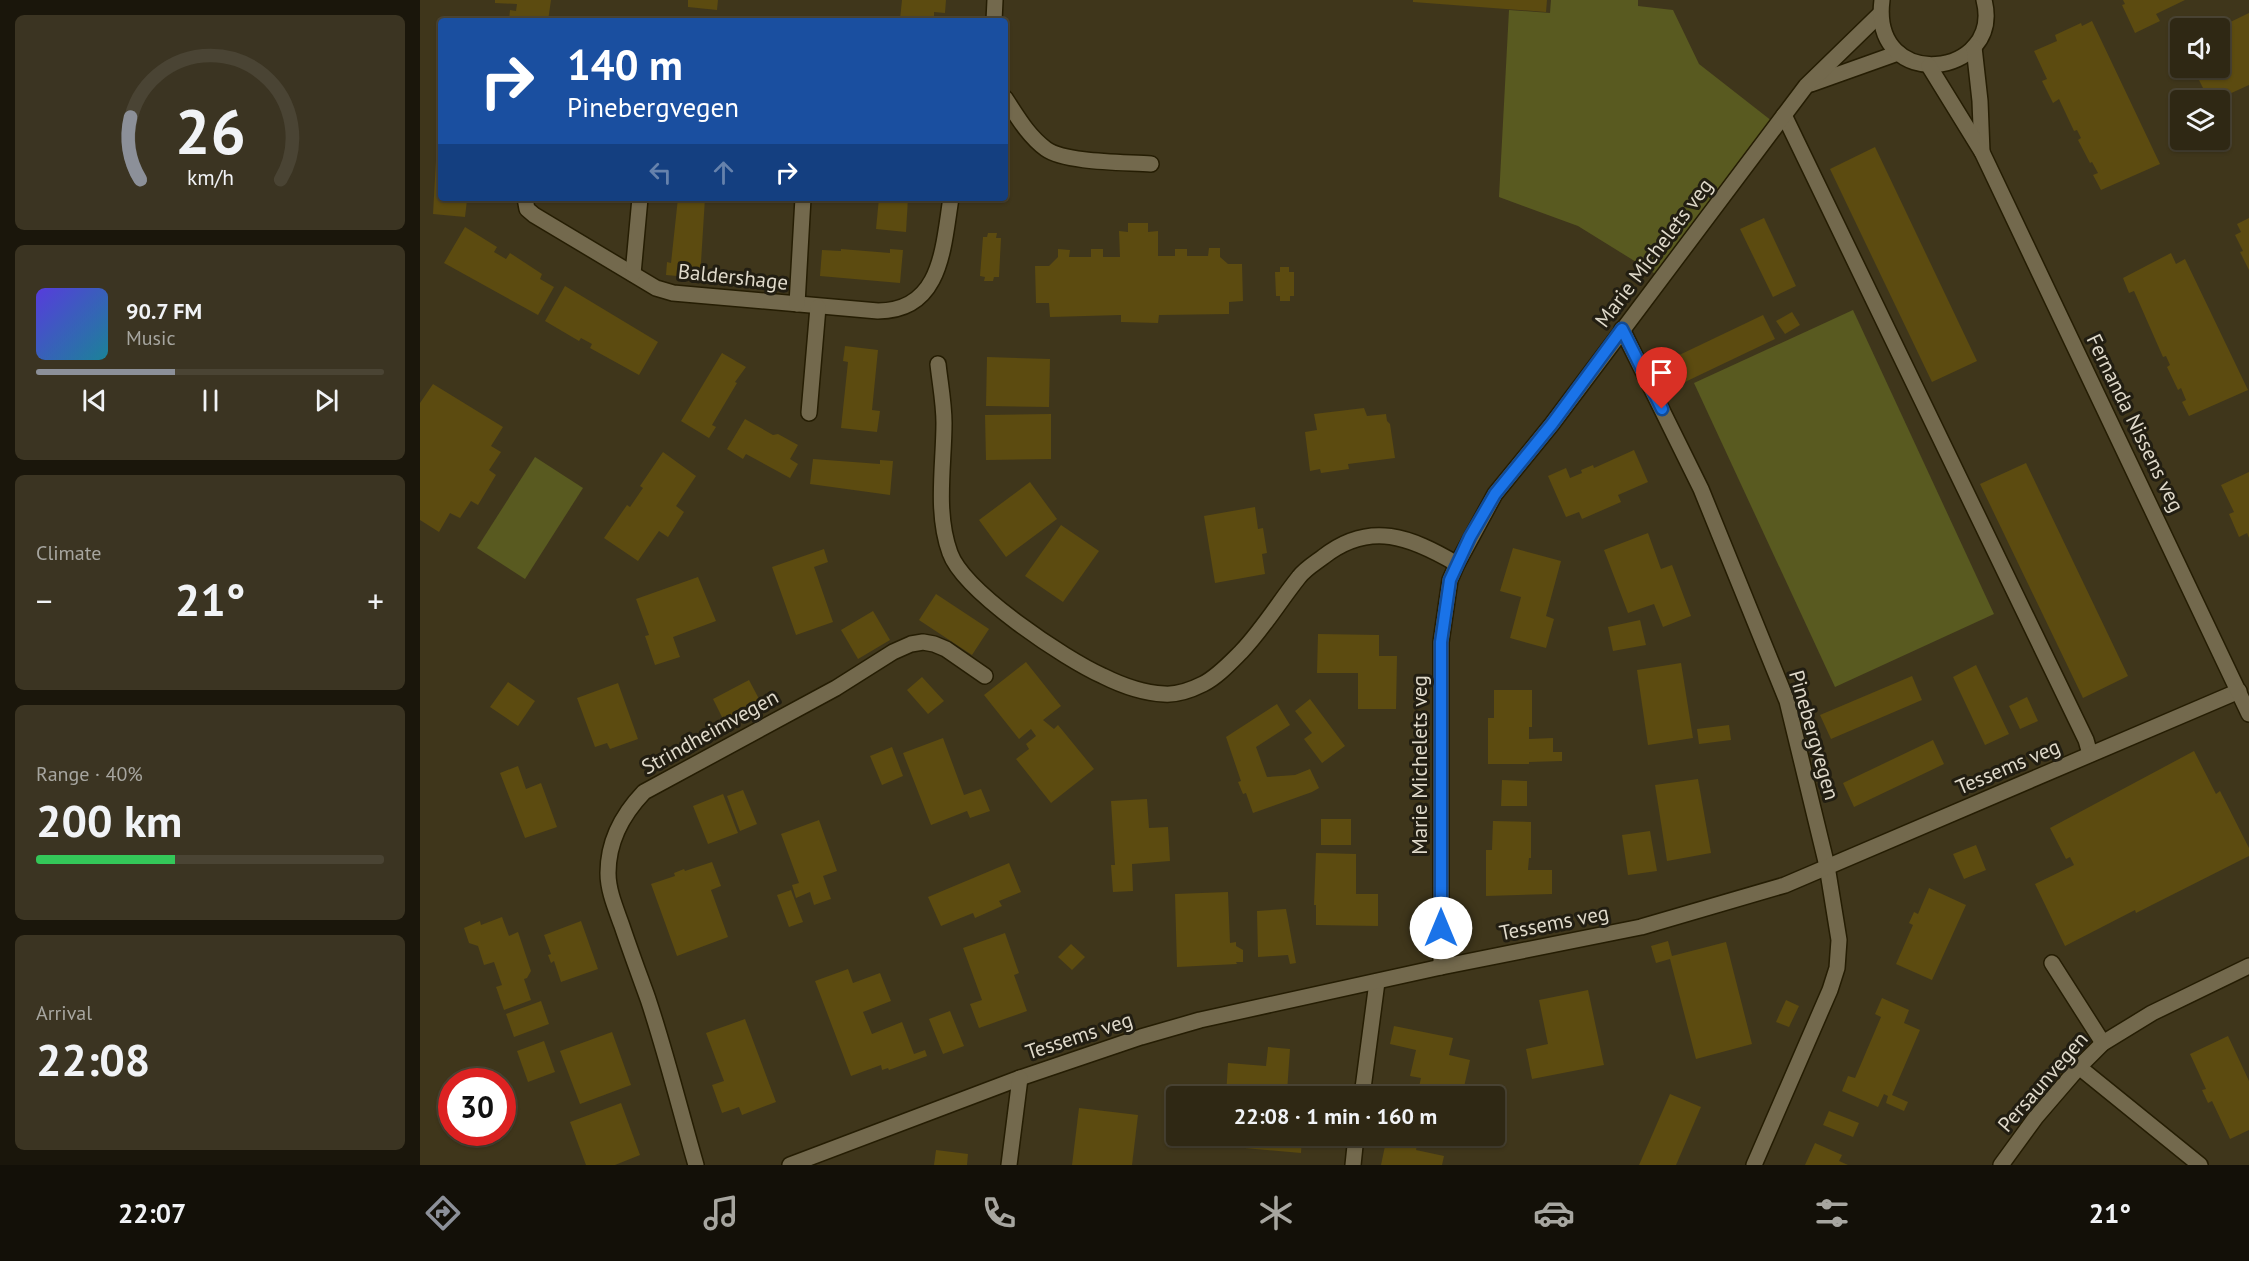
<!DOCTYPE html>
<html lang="en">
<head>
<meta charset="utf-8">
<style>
	:root { --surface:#2f2814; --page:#3b3422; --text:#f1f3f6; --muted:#a7a6a0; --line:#4a4434; --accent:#8c9099 }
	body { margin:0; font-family:"PT Sans",sans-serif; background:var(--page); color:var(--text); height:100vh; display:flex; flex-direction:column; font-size:22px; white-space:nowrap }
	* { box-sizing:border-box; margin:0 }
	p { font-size:20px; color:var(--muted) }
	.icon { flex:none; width:33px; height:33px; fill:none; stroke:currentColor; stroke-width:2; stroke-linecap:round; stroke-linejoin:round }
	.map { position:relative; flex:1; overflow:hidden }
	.sheet { display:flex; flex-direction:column; gap:15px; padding:15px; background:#1a160b; width:420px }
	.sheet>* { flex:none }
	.top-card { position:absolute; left:18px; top:18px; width:570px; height:183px; border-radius:6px; box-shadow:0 2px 4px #0004,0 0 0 2px var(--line); background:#1a4fa0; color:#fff; overflow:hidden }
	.buttons { position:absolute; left:1750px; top:18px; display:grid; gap:12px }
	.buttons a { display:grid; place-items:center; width:60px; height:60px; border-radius:6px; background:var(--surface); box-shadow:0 2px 4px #0004,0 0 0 2px var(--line); font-size:30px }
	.speed { position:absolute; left:18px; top:1068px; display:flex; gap:12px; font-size:30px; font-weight:700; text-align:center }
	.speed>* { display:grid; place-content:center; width:78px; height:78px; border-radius:50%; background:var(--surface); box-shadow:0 2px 4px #0004,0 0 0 2px var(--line); line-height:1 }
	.speed .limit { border:9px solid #d22; background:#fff; color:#111 }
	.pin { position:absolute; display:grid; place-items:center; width:51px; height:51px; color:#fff; margin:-62px -26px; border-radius:50% 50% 50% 0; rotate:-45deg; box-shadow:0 0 6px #0007 }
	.pin .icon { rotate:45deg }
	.me { position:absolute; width:66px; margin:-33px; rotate:0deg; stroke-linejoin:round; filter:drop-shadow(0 0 4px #0008) }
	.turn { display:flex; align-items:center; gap:21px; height:126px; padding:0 30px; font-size:27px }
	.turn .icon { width:78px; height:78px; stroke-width:2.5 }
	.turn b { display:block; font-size:42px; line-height:51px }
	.lanes { display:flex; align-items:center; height:57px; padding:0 30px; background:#0003; justify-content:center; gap:30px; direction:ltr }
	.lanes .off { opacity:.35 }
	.big { font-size:45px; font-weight:700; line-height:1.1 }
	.sheet .card { flex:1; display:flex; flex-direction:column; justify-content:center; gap:9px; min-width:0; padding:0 21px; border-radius:9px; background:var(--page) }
	.sheet .dial { align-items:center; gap:0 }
	.dial svg { height:156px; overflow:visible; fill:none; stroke:var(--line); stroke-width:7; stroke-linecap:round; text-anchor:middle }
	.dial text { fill:var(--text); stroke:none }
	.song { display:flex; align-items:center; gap:18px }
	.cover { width:72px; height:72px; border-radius:9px; background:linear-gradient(135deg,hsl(250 70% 55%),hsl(190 70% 35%)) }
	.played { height:6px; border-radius:3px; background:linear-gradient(90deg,var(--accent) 40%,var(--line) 40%) }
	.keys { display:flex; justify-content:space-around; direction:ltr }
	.heat { display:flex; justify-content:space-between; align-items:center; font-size:33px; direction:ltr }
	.charge { height:9px; border-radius:4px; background:linear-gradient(90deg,#34c759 40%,var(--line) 0) }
	.trip { position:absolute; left:746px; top:1086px; width:339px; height:60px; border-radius:6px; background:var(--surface); box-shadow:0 2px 4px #0004,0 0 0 2px var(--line); font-weight:700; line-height:60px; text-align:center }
	.menu { display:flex; height:96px; justify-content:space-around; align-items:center; background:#131008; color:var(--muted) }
	.menu .icon { width:42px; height:42px }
	.menu .selected { color:var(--accent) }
	.menu b { font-size:27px; color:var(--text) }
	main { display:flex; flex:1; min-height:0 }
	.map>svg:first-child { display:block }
	.green { fill:#595a20 }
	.building { fill:#5c4b10 }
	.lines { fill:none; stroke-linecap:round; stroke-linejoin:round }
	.service-casing { stroke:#251d03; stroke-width:18 }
	.minor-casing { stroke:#251d03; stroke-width:18 }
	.tertiary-casing { stroke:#251d03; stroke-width:18 }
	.service { stroke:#73694d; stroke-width:15 }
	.minor { stroke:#73694d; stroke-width:15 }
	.tertiary { stroke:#73694d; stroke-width:15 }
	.route-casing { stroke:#114b97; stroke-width:15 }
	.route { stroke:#1a73e8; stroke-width:10 }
	.labels { text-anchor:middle; stroke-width:6; stroke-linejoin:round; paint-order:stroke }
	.street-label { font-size:21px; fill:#dfd9ca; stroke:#221e12 }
</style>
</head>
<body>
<main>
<section class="sheet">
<div class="card dial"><svg viewBox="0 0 100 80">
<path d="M14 69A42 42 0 1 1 86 69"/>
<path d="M14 69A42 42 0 0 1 9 37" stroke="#8c9099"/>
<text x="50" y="56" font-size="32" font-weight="700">26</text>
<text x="50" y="72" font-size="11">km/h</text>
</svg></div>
<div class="card">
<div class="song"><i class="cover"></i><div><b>90.7 FM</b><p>Music</p></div></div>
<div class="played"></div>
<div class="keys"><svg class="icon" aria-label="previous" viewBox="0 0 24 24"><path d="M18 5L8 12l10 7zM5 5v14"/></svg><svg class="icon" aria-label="pause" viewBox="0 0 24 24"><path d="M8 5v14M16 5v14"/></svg><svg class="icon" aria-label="next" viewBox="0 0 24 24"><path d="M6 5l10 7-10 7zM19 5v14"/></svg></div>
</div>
<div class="card"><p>Climate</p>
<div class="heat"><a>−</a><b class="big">21°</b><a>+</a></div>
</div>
<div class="card"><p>Range · 40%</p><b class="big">200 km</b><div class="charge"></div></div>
<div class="card"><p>Arrival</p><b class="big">22:08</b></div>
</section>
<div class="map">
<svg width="1829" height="1165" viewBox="0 0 1829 1165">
	<rect width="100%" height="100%" fill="#3f361b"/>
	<!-- green -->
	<g class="green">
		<polygon points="1131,0 1218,0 1218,6 1253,10 1279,64 1357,125 1242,278 1158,226 1079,197 1089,10 1130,13"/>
		<polygon points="1433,310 1574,614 1415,687 1274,383"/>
		<polygon points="115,457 163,488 105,579 57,548"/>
	</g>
	<!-- building -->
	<g class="building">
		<polygon points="75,0 131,0 128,21 89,21 90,10 96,11 97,4 75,3"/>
		<polygon points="268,0 298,0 297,10 268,7"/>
		<polygon points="482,0 526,0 525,13 514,12 514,21 480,19"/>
		<polygon points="993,0 1127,0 1126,12 993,2"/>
		<polygon points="1703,0 1765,0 1736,14 1740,21 1715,33 1702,5 1705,4"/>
		<polygon points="1829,13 1829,85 1796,100 1789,100 1777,76 1775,78 1770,68 1800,68 1800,27"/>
		<polygon points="1672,21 1740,164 1681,190 1673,175 1678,173 1672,162 1670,163 1658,140 1661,138 1657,130 1654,131 1639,99 1633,103 1622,81 1627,79 1614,51 1637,41 1635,35 1661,23 1662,26"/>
		<polygon points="19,106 21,106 21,198 54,198 54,200 47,200 45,217 13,214"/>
		<polygon points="1455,147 1557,361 1512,382 1410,169"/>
		<polygon points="258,198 285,198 280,278 246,275 247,262 251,263"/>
		<polygon points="459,198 488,198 486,232 456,229"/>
		<polygon points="1344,218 1376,286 1353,297 1320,229"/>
		<polygon points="1829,218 1829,270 1820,252 1823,251 1815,235 1821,232 1817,224"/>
		<polygon points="708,223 728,223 728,232 738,231 738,256 755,256 755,249 767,249 767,256 788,256 789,248 800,248 800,257 808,264 822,264 823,301 809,302 809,314 739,315 738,323 701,322 701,315 630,317 629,303 616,303 615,266 629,266 638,257 638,249 650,250 649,257 671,257 671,249 683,249 683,257 700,257 699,231 708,232"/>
		<polygon points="45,227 77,247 74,252 86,259 90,253 122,274 120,279 134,287 118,315 24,263"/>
		<polygon points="568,233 577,233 576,238 581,238 579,277 574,277 573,281 564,281 565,277 560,276 563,237 567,237"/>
		<polygon points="421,249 470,253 470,249 483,250 480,283 400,276 402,250 421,251"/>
		<polygon points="1751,253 1756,264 1765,259 1828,390 1769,416 1762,402 1766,400 1761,388 1758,390 1747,367 1750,365 1746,356 1743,357 1714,291 1709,293 1703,278"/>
		<polygon points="860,267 869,267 869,272 874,272 874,296 870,296 870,301 860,301 860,296 856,296 855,272 860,272"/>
		<polygon points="145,286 238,342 219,375 170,348 172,344 161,338 159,341 125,321"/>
		<polygon points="1372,312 1380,325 1365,334 1356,321"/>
		<polygon points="1343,315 1355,339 1265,382 1253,358"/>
		<polygon points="425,346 458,350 452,410 460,411 457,432 421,428 428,362 423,361"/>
		<polygon points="302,353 326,367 315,382 317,383 292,425 296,427 289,438 261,421"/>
		<polygon points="567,357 630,359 629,407 566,406"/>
		<polygon points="13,384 83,427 71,446 81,452 69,470 76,475 58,505 51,501 40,518 30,513 19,532 0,520 0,403"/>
		<polygon points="944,408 947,416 966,414 967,421 970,424 975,458 928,464 929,469 901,473 900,469 890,471 885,432 897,430 894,414"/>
		<polygon points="631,414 631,459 566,460 565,415"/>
		<polygon points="325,419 353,435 358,434 378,445 370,459 378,464 370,478 326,454 323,459 307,449"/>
		<polygon points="1214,450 1228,482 1198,495 1201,502 1162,519 1159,512 1146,517 1128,476 1146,468 1150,478 1162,473 1161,470 1173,465 1174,468"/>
		<polygon points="243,452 276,476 256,506 264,512 248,537 239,531 218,561 184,538 207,505 210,507 223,488 220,486"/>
		<polygon points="393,459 460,464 460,460 473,461 470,495 390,484"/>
		<polygon points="1606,463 1708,676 1663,698 1560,484"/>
		<polygon points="1829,472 1829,538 1827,533 1819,537 1809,514 1814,512 1801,485"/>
		<polygon points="610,482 637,519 586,557 559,520"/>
		<polygon points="835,507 838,529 843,528 847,553 842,554 845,574 795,583 784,516"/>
		<polygon points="641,525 679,551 643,602 605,576"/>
		<polygon points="1228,533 1241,569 1252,565 1271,616 1243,627 1234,604 1208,613 1184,550"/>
		<polygon points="1093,548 1141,561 1126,616 1134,619 1126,648 1090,638 1101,597 1080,591"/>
		<polygon points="404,549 408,562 394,567 413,622 376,635 352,567"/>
		<polygon points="278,577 296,621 253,637 260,657 235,665 225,636 229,635 216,599"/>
		<polygon points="516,594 569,629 552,655 499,620"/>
		<polygon points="453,611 470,640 438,659 421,630"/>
		<polygon points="1220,620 1226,645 1193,651 1188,627"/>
		<polygon points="898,634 959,635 959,656 977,656 976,709 938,709 938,673 897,673"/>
		<polygon points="606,662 641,706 623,720 634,729 638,725 674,769 631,803 596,759 609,749 606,744 616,736 611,729 599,739 564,695"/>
		<polygon points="1261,663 1273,738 1228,745 1217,670"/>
		<polygon points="1556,665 1589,734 1565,745 1533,677"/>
		<polygon points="1492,676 1502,700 1411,739 1400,715"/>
		<polygon points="502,677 524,701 508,714 487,690"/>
		<polygon points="329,680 345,710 308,729 293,699"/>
		<polygon points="88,682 115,701 98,726 70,707"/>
		<polygon points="198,683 218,739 190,749 187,743 175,747 157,698"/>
		<polygon points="1074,690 1112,690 1112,727 1109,727 1109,739 1133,738 1133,752 1142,752 1142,761 1109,762 1109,764 1068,764 1068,718 1074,718"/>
		<polygon points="1607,697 1618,721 1600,729 1589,706"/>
		<polygon points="890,699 925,746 902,763 884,739 892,733 875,711"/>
		<polygon points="857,704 870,725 836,747 847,777 875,775 890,769 899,788 892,792 833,813 826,793 823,794 818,782 821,781 806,737"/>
		<polygon points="1309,725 1311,740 1279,744 1277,729"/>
		<polygon points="523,738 544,795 561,789 570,811 550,818 547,811 511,825 483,753"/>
		<polygon points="1513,740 1524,764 1434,807 1423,783"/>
		<polygon points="472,747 483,776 462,785 450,756"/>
		<polygon points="1774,751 1796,794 1800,791 1829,848 1829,856 1716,913 1715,910 1645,946 1615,884 1654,865 1650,857 1646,859 1630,828"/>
		<polygon points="98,766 106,789 121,783 137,827 105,838 80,773"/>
		<polygon points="1278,779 1291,853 1247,861 1235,785"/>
		<polygon points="1082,780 1107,781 1107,806 1081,806"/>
		<polygon points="323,790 337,824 320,831 307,796"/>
		<polygon points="303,794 318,833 288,844 273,806"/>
		<polygon points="727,799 729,828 748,827 750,861 712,864 713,891 693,892 691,865 695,865 691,801"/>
		<rect x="901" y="819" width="30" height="26"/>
		<polygon points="399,820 417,871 403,876 411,899 394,905 390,892 376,898 372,885 379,883 361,834"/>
		<polygon points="1073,821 1111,822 1111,858 1109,858 1108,870 1132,870 1132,894 1066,896 1066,850 1072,850"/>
		<polygon points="1230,831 1237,871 1208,875 1202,835"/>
		<polygon points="1556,845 1566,870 1544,879 1533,854"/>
		<polygon points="896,853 936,854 936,894 958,894 958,926 896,925 896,905 894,905"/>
		<polygon points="292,862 301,886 291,890 308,937 257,956 231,884 255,876 254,873 264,869 265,871"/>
		<polygon points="589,863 601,892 579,901 582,906 555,918 553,913 521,926 508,897"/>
		<polygon points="1509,888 1546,905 1512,980 1476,964 1493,925 1489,923 1494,912 1498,914"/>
		<polygon points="371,890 383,922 369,927 357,895"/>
		<polygon points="808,892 810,943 816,942 816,946 823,950 823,962 816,962 817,964 757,967 755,894"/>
		<polygon points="866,909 876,963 870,964 868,955 838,957 837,911"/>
		<polygon points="82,917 89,936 98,932 111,971 107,978 104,979 111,1000 84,1010 76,987 82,985 74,962 64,965 58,946 49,943 44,928 60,921 61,925"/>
		<polygon points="161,921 178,969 141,982 134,961 131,963 128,955 131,954 124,935"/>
		<polygon points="585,933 599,973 594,975 607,1011 559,1028 550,1004 562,1000 543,948"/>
		<polygon points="1248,941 1252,956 1306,942 1332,1044 1276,1059 1250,959 1236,963 1231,946"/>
		<polygon points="651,944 665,957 652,970 638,957"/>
		<polygon points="428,969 433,983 460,973 471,1001 443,1012 452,1034 482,1022 494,1054 505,1050 507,1056 469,1070 468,1068 462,1070 461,1065 431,1076 395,981"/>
		<polygon points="1168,990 1184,1065 1112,1079 1106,1049 1128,1044 1119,1000"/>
		<polygon points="1462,998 1489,1010 1484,1023 1500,1030 1472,1095 1488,1102 1484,1111 1466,1103 1468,1096 1464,1094 1458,1107 1422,1091 1428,1076 1435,1078 1461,1017 1455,1014"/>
		<polygon points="1366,1000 1379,1006 1369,1027 1356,1022"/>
		<polygon points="121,1001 129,1024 94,1037 86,1014"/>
		<polygon points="530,1011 544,1046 523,1054 509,1019"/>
		<polygon points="325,1019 356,1102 322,1115 319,1107 302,1113 292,1085 304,1081 286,1033"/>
		<polygon points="974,1026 1033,1038 1029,1055 1050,1060 1042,1096 997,1096 1001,1078 990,1076 996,1050 970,1044"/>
		<polygon points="192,1032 211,1085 160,1104 140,1051"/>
		<polygon points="1808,1036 1829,1081 1829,1130 1810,1139 1792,1101 1788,1103 1782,1090 1786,1089 1770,1054"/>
		<polygon points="124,1041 135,1072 108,1082 97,1051"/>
		<polygon points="848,1047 870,1049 867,1092 848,1091 848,1096 806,1096 808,1063 846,1066"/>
		<polygon points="1250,1094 1281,1107 1256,1165 1219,1165"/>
		<polygon points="201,1103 220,1155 195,1165 166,1165 150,1122"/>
		<polygon points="659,1108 718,1115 712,1165 652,1165"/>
		<polygon points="1409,1111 1439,1123 1433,1137 1403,1125"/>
		<polygon points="802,1136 882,1136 881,1153 802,1146"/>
		<polygon points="962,1136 999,1136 996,1150 1024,1156 1022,1165 961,1165 965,1146 960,1145"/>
		<polygon points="1395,1143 1422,1155 1419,1161 1428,1165 1385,1165"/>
		<polygon points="516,1150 548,1154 547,1165 514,1165"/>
	</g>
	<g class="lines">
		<!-- service casing -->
		<g class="service-casing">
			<g id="service">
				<path d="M585,98C597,116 608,136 626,149C646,163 705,162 731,164"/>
				<polyline points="1364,115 1666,740 1670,754"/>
				<polyline points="1632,963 1683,1043"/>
			</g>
		</g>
		<!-- minor casing -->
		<g class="minor-casing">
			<g id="minor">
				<polyline points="574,21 575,0"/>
				<polyline points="1391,84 1478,53"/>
				<path d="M105,198L107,209L114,215L236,288L253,293L458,311C522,311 523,247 531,198"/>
				<polyline points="213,274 220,198"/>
				<polyline points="377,304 383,198"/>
				<polyline points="1202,329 1281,489 1367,701 1407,866 1419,940 1417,968 1410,990 1334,1165"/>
				<path d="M518,364C520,383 524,403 524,423C524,465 515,512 530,553C544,592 645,659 683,676C701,685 724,693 744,694C757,695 771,690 783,684C797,677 810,663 821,652C843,629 859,602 879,577C885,569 895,563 903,557C950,520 991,537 1037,564"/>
				<polyline points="389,413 398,307"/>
				<polyline points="1021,967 1021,642 1030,580 1037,564 1075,494 1132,424 1386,86 1460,14"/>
				<polyline points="1659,1067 1780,1165"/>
				<polyline points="942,1096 957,982"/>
				<path d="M276,1165C260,1110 246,1053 228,999C219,974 210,950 202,926C196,909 188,891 188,873C188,841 202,815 224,792L416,688L473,652L491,644L503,642L514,644L526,649L565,676"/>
				<polyline points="370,1165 600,1078 721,1037 780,1020 1021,967 1221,927 1365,885 1819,691"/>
				<polyline points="589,1165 600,1078"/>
				<polyline points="933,1165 936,1136"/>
			</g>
		</g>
		<!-- tertiary casing -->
		<g class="tertiary-casing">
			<g id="tertiary">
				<path d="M1462,0C1450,94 1584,78 1564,0"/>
				<polyline points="1554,47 1560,101 1562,152"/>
				<polyline points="1509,66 1562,152 1829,714"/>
				<polyline points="1581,1165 1616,1117 1659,1067 1683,1043 1732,1013 1829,966"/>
			</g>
		</g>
		<!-- service -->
		<use href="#service" class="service"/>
		<!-- minor -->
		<use href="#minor" class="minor"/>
		<!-- tertiary -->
		<use href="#tertiary" class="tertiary"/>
	</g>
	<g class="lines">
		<!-- route casing -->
		<g class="route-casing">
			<polyline id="route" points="1021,928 1021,642 1030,580 1050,537 1075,494 1132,424 1202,329 1242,409"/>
		</g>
		<!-- route -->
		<use href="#route" class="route"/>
	</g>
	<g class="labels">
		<!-- street labels -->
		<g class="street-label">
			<text transform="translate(1234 253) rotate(-53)" y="7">Marie Michelets veg</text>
			<text transform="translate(313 277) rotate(6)" y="7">Baldershage</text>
			<text transform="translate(1715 423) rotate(64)" y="7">Fernanda Nissens veg</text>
			<text transform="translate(290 732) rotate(-29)" y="7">Strindheimvegen</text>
			<text transform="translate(1394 735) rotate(74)" y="7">Pinebergvegen</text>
			<text transform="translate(1000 765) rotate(-90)" y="7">Marie Michelets veg</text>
			<text transform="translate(1588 767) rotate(-23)" y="7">Tessems veg</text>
			<text transform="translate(1134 923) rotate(-11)" y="7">Tessems veg</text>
			<text transform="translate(659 1036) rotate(-18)" y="7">Tessems veg</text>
			<text transform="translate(1623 1082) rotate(-49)" y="7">Persaunvegen</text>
		</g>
	</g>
</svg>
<div class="buttons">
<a><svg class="icon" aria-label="sound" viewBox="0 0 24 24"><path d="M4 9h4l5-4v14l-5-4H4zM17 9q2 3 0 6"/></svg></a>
<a><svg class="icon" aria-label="layers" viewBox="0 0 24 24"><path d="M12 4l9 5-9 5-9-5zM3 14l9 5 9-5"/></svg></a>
</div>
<div class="speed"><div class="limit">30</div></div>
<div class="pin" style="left:1242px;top:409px;background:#d93025"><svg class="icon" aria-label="arrive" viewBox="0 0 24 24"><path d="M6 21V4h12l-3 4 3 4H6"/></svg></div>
<svg class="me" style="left:1021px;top:928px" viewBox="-20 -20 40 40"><circle r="19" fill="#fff"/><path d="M0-13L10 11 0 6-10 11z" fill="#1a73e8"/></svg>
<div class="trip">22:08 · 1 min · 160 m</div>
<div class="top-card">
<div class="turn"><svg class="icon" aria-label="right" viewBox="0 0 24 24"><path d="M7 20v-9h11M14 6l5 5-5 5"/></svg><div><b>140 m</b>Pinebergvegen</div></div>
<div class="lanes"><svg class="icon off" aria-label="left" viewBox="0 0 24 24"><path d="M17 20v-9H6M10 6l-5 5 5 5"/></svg><svg class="icon off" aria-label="ahead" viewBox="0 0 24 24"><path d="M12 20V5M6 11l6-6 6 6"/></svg><svg class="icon" aria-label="right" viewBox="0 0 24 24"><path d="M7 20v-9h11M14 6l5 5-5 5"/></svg></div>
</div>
</div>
</main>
<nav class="menu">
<b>22:07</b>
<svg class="icon selected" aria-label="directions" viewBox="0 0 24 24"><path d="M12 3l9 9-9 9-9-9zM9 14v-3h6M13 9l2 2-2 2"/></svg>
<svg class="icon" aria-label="music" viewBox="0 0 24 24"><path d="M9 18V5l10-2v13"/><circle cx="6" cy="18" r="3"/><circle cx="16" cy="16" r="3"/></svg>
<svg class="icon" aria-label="phone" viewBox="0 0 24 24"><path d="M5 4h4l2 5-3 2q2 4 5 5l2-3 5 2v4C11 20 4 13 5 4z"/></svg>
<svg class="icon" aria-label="climate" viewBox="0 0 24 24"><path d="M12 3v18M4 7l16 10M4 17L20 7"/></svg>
<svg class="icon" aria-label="car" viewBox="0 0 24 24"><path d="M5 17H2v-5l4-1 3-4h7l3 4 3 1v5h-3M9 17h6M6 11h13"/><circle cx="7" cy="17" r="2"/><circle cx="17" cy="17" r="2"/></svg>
<svg class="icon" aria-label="filters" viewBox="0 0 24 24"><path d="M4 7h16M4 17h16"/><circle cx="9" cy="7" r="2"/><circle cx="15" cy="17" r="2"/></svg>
<b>21°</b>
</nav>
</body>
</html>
